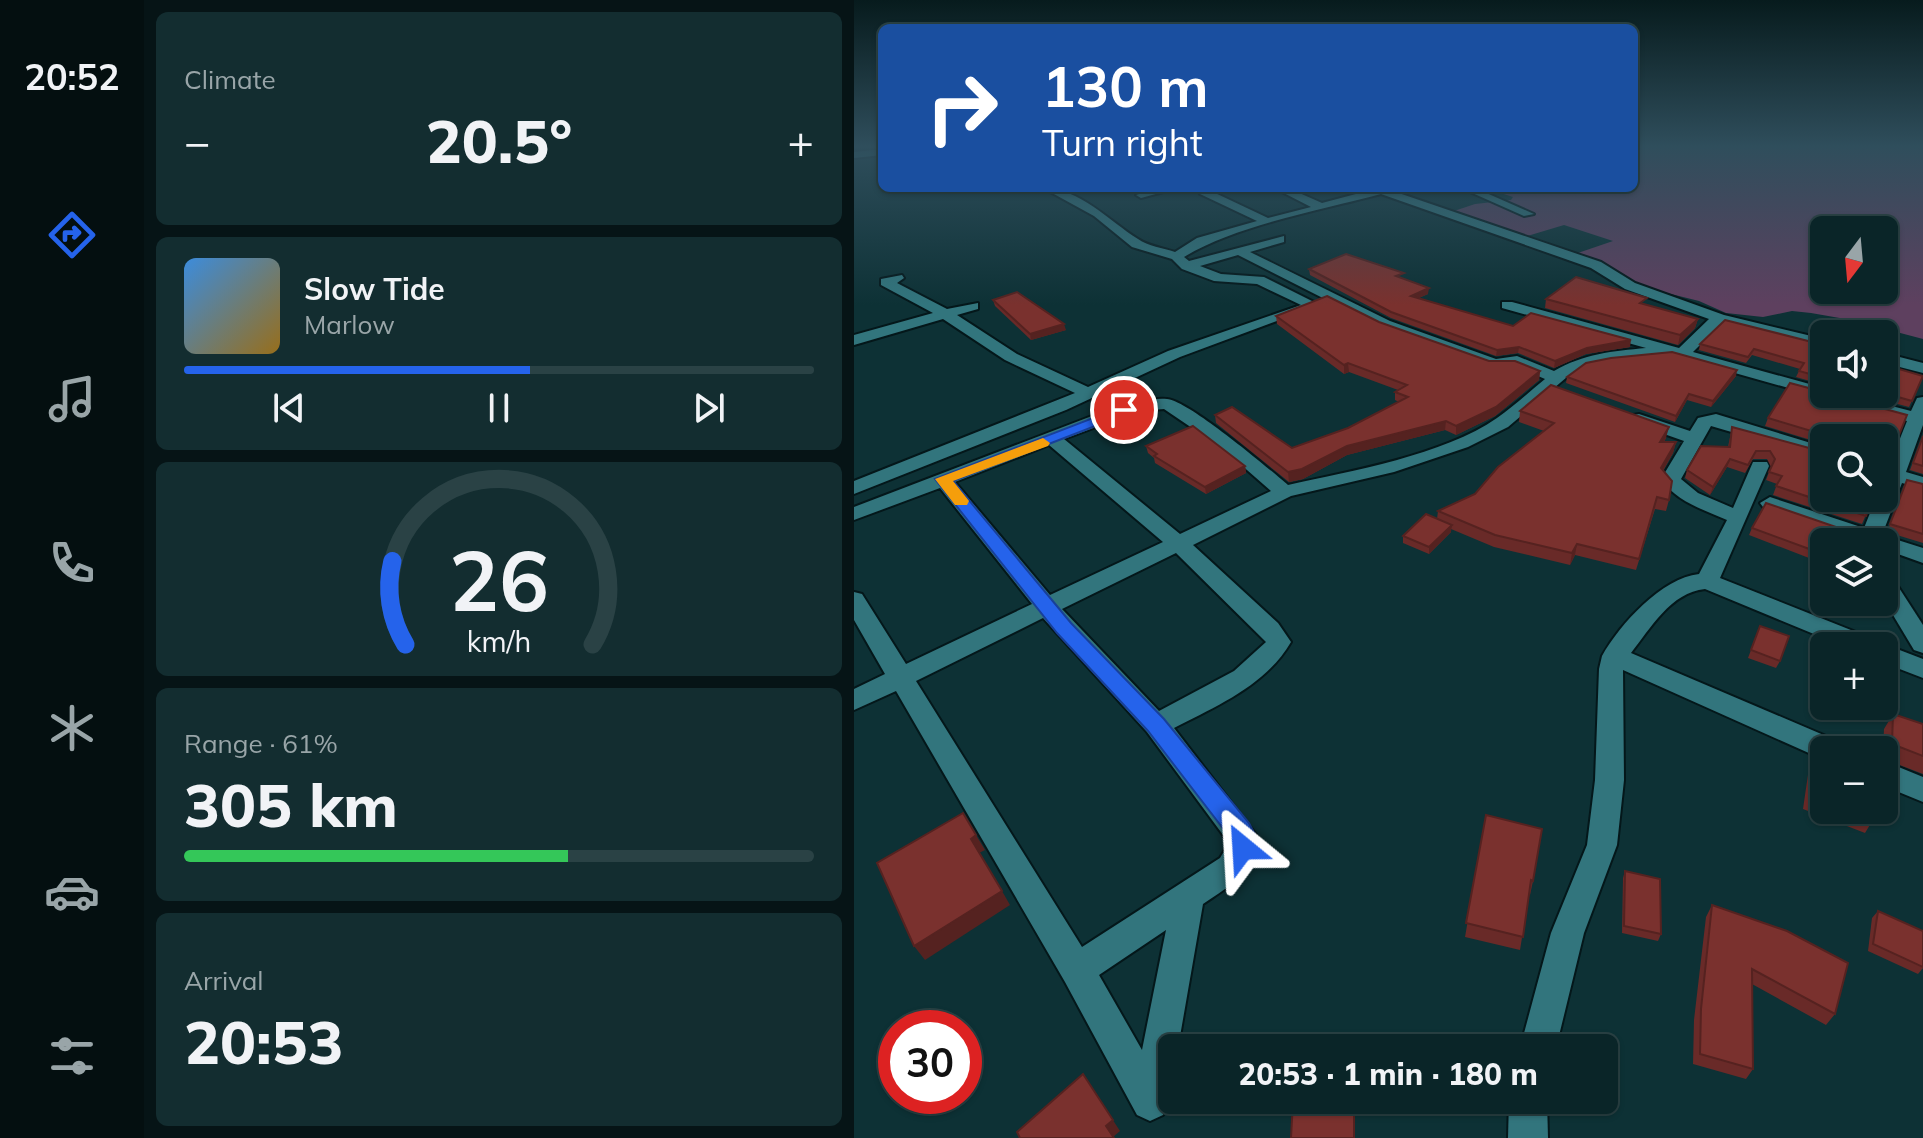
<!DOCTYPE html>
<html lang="en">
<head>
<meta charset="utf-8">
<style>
	:root { --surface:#0a2528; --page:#132d30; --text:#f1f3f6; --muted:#99a5a8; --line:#2a4245; --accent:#2563eb }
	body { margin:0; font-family:Mulish,sans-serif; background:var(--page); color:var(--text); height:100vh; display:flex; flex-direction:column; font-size:30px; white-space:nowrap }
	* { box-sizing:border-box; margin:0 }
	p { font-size:26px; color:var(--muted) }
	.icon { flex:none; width:44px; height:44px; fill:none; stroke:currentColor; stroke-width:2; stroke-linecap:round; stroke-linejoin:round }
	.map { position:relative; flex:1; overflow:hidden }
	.drawer { display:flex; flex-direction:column; gap:12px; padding:12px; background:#061416; width:710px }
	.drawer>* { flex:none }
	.banner { position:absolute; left:24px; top:24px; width:760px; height:168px; border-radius:12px; box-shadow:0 2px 6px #0004,0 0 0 2px var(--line); background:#1a4fa0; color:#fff; overflow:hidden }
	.needle { width:52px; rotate:196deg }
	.fabs { position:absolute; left:956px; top:216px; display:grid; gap:16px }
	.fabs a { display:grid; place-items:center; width:88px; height:88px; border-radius:12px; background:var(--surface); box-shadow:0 2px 6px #0004,0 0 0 2px var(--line); font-size:40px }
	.speed { position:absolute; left:24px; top:1010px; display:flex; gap:16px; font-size:40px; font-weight:700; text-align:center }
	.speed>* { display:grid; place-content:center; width:104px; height:104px; border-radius:50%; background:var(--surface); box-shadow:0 2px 6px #0004,0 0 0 2px var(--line); line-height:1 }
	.speed .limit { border:12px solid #d22; background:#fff; color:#111 }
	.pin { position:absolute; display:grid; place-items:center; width:68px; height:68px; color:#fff; margin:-34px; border:4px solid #fff; border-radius:50%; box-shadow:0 2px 8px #0007 }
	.me { position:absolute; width:88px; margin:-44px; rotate:333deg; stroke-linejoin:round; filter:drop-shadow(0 0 6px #0008) }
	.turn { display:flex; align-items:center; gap:28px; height:168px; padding:0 32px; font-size:36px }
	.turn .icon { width:104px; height:104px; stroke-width:2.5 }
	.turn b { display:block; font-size:56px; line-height:68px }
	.big { font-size:60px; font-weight:800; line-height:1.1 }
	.drawer .tile { flex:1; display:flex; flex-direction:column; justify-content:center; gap:12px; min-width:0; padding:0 28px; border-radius:12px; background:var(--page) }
	.drawer .dial { align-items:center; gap:0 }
	.dial svg { height:208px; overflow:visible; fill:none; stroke:var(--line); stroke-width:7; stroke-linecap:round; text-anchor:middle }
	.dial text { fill:var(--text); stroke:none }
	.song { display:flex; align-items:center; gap:24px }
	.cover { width:96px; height:96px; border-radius:12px; background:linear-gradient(135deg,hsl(210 70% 55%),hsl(40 70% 35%)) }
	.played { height:8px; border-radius:4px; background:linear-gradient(90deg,var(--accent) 55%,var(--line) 55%) }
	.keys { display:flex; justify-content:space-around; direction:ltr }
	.heat { display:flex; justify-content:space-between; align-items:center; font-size:44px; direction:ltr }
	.charge { height:12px; border-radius:6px; background:linear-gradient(90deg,#34c759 61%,var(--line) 0) }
	.trip { position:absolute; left:304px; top:1034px; width:460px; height:80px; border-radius:12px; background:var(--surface); box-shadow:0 2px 6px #0004,0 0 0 2px var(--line); font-weight:800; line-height:80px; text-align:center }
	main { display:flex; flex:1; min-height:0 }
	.dock { display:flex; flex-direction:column; width:144px; justify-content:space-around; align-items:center; background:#040f10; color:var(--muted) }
	.dock .icon { width:56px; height:56px }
	.dock .active { color:var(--accent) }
	.dock b { font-size:36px; color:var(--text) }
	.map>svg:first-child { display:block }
	.green { fill:#5e405f; fill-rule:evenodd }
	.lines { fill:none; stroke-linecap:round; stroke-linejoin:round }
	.minor-casing { stroke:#04171a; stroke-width:4 }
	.tertiary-casing { stroke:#04171a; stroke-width:4 }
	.minor { fill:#32757d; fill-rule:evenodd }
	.tertiary { fill:#32757d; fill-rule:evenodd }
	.wall { fill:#692a28 }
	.shaded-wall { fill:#552220 }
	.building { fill:#7a312e; stroke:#552220; stroke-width:2 }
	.route { fill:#2563eb; stroke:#184099; stroke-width:2 }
	.slow { fill:#f59e0b }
</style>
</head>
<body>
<main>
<nav class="dock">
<b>20:52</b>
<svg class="icon active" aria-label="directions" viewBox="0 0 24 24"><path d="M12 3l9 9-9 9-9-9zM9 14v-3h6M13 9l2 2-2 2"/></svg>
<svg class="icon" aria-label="music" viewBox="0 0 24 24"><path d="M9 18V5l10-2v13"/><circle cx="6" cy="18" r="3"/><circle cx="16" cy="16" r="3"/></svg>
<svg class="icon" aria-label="phone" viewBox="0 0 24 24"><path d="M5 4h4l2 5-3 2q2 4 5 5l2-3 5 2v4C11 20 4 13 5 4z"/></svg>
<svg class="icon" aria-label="climate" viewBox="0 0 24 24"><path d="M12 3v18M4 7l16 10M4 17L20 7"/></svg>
<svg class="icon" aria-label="car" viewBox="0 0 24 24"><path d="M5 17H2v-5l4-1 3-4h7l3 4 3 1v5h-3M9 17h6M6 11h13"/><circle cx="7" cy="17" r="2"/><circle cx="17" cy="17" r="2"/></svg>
<svg class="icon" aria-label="filters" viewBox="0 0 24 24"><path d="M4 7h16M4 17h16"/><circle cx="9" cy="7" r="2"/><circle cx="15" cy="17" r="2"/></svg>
</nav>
<section class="drawer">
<div class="tile"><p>Climate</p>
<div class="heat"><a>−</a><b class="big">20.5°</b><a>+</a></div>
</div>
<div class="tile">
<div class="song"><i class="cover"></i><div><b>Slow Tide</b><p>Marlow</p></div></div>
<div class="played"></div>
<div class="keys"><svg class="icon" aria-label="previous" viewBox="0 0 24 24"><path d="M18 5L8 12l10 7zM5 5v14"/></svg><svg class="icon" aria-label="pause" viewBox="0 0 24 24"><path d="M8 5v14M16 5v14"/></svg><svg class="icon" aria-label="next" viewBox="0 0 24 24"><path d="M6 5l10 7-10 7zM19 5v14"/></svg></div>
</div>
<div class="tile dial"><svg viewBox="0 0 100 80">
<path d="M14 69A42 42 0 1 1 86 69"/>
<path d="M14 69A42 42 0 0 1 9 37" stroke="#2563eb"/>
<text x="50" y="56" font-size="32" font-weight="700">26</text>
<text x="50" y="72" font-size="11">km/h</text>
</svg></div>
<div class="tile"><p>Range · 61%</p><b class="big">305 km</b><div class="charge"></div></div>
<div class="tile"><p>Arrival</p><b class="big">20:53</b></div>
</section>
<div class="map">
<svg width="1069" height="1138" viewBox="0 0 1069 1138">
	<rect width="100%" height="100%" fill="#0d3135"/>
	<!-- green -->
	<path class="green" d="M780,146H1069V339L997,320L957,313L938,311L909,317L872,313L845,301L797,289L718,255L759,241L710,225L667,238L594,213L621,204L657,200L659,197L631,188H780ZM970,230H1030V290H970Z"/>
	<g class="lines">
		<!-- minor casing -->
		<g class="minor-casing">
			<g id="minor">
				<path d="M189,188C226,188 255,221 284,239C294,246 309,248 321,252L343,238L403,221L346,194L345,192L350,188H364L359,192L414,218L457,207L420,188H434L468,203L517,190L515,188H530L747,262L781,283L870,315L970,339V349L868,323L839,352L970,388V394H978L970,398L817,355L755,361L730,367L713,377L654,427L614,447L540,472L437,496L339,545L424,623L437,642C412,685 363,706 320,728L406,840C394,877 380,883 349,904L324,1048H318V1085L309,1115L296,1121L283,1115L211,982L42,691L0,710V689L31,674L0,620V592L8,594L52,664L178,604L86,488L0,520V507L264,406C279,402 297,398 313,399C335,401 414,468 434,485C497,471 590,455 643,418C660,406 675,392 691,379L661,366L635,367L526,327L384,255L346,266L367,274L410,277L466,305L326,357L212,410L0,494V481L221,393L151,360L89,319L0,345V335L79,313L27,285V279L48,275L50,278L43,283L93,309L124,303V309L103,315L163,354L234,387L314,351L447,305L403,284L360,281L328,269L318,259L278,247L240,216ZM527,194L737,268L771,289L855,319L825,348L658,302H648V308L792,348C759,351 729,354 700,371L663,356L642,359L536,321L396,252L430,242V236L335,261L330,257C382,225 468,210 527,194ZM310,409L369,449L417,491L326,534L210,439L285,411ZM195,445L309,542L196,595L101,482ZM322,553L412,642L380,671L305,711L208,609ZM189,618L293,732L375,843L366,858L228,947L62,681ZM312,930L288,1050L245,975Z"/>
				<polygon points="304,188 324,188 287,198 282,195"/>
				<polygon points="607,188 621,188 680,214 670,216"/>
				<polygon points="1030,353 1069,363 1069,373 1030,363"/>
				<polygon points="995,395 1057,411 1063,398 1069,397 1069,425 1052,472 1069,477 1069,489 1048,483 1028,535 1069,548 1069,563 1030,549 1030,542 1004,542 909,507 906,503 916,497 1010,528 1022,498 1030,498 1030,465 1035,466 1053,421 989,404 987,400 989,396"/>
				<path d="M785,414L836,431L844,418L862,414L970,447V459L857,426L827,479L844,493L879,508L899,462H913L915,466L866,578L1022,640L1025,646L1030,644L1069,659V678L1030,663V646H989L851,589C817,592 796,629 777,653L986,742L990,750H970V759L966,758L769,670L770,780L763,845L730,933L702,1048H666L697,933L733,845L741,780L745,669L748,656C766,624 808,578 845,574L873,520C848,509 823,502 807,479L830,441L779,423L776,419L779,415Z"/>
				<polygon points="1030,575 1038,577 1069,625 1069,653 1060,650 1030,600"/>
				<polygon points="1030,761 1069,777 1069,802 1030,786"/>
				<polygon points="655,1100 693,1100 694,1138 654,1138"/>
			</g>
		</g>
		<!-- tertiary casing -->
		<g class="tertiary-casing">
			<polygon id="tertiary" points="28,149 28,155 0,158 0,152"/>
		</g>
		<!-- minor -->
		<use href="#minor" class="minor"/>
		<!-- tertiary -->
		<use href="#tertiary" class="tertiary"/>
	</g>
	<!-- wall -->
	<g class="wall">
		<polygon points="455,269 549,279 574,294 565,298 659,326 776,347 732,354 700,368 664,353 642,356 537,318 456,275"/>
		<polygon points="692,299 792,305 844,319 841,328 824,345 691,308"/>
		<polygon points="139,300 212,330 177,340 141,306"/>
		<polygon points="422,316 525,322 635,361 686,371 685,380 641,416 602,435 591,430 493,455 449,479 435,482 362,423 361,415 438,448 494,428 545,402 541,400 541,392 544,390 495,372 490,374 423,324"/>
		<polygon points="846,344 970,345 970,385 942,377 946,369 898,355 892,363 845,350"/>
		<polygon points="1030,359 1034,360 1032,365 1069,376 1055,407 1006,394 1030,394"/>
		<polygon points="882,376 857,407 833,400 821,422 712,383 713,377"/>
		<polygon points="936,383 970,392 970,394 976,394 1053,415 1037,455 1033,463 1031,464 1030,489 1030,438 970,438 970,444 911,426 914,418"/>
		<polygon points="666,411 812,438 810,442 822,442 819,453 809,471 815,500 812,511 801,509 782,570 721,555 716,565 640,547 597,529 597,532 575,554 549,543 549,536 583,519 584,511 621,494 690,431 665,422"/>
		<polygon points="878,427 1019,498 1008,524 919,495 923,484 912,480 917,467 913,459 899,459 891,473 873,467 856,495 831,478 833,470 874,447"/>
		<polygon points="1069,435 1069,474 1056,470"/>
		<polygon points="292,446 391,466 392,473 352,494 301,463 300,458 294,453"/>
		<polygon points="1053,480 1069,484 1069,543 1033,532"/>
		<polygon points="898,528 970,542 970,551 961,548 955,558 895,535"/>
		<polygon points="906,626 926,661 922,668 894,658"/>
		<polygon points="1039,714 1069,724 1069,774 1030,759 1030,750 1029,750 1030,729"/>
		<polygon points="964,747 970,750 970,810 1021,810 1020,818 1011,833 949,809 956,761"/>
		<polygon points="632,815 679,881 676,895 675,894 666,950 611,937"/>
		<polygon points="771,871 807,934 804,941 768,933 769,878"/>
		<polygon points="858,905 981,1014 972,1025 898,984 899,1069 892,1079 839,1064 840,1020 852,917"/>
		<polygon points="1024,911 1069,931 1069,968 1064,974 1014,951 1018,918"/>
	</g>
	<!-- shaded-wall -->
	<g class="shaded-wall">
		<polygon points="575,288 574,294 557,301 557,296"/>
		<polygon points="844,319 841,328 824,345 826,335"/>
		<polygon points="210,324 212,330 177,340 176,334"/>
		<polygon points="777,340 776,347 732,354 700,368 701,361 733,348"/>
		<polygon points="665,347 664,353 642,356 643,350"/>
		<polygon points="494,363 495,372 490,374 490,365"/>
		<polygon points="883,370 882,376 857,407 859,401"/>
		<polygon points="686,371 685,380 641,416 602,435 602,426"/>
		<polygon points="835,394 833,400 821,422 822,416"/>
		<polygon points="592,421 591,430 493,455 449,479 435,482 434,472 493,446"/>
		<polygon points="815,427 812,438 804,453 806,442"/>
		<polygon points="822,442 819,453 804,479 807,468"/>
		<polygon points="1037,455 1033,463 1030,464 1031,457"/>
		<polygon points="876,459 873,467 856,495 859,487"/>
		<polygon points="391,466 392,473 352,494 351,487"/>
		<polygon points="598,525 597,532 575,554 575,547"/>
		<polygon points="723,544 721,555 716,565 718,553"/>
		<polygon points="122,835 131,850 125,853 117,839"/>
		<polygon points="148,891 156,905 71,960 60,946"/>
		<polygon points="229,1074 266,1131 259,1137 252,1126"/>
	</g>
	<!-- building -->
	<g class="building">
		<polygon points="492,254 550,273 542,276 575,288 557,296 659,326 677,313 777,340 733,348 701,361 665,347 643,350 537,312 455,269"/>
		<polygon points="722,277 793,298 786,303 844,319 826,335 692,299"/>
		<polygon points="163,292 210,324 176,334 139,300"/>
		<polygon points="473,296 525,322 635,361 661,361 686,371 642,407 602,426 592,421 493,446 448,469 434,472 361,415 378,407 438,448 494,428 554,397 541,392 553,385 494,363 490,365 422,316"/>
		<polygon points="871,320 970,345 970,378 945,371 950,363 900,349 894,357 846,344"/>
		<polygon points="818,352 883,370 859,401 835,394 822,416 713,377 732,363 757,358"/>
		<polygon points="1030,359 1034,360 1031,365 1069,376 1058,401 1030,393"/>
		<polygon points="936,383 970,392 970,394 976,394 1053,415 1037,455 1031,457 1031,487 1030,438 974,438 974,436 914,418"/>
		<polygon points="697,385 815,427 806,442 822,442 807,468 818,481 815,500 803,497 785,559 723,544 718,553 641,535 584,511 621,494 644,467 700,423 666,411"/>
		<polygon points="339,426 391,466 351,487 300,456 303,454 292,446"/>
		<polygon points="878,427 970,452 970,498 1019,498 1012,516 922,486 928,476 915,472 921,459 916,451 902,451 894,465 876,459 859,487 833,470 847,446 876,447"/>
		<polygon points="1069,436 1069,466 1059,463"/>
		<polygon points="1053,480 1069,484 1069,534 1036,524"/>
		<polygon points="912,503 1014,538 1014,542 970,543 964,540 958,550 898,528"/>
		<polygon points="572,514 598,525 575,547 549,536"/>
		<polygon points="906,626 935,636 926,661 897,650"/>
		<polygon points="1039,714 1069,724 1069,756 1038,744"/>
		<polygon points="964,747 974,750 970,750 970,800 957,795"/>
		<polygon points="998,810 1021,810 1020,818"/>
		<polygon points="109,813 122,835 117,839 148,891 60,946 23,863"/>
		<polygon points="632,815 688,829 679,881 677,880 669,937 612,923"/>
		<polygon points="771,871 806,879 807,934 770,926"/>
		<polygon points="858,905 933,931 994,963 981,1014 898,969 899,1069 846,1054 847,1009"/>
		<polygon points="1024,911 1069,931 1069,967 1019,944"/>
		<polygon points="229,1074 259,1120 252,1126 260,1138 166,1138 163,1132"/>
		<polygon points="462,1100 500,1100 500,1138 437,1138 439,1101"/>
	</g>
	<!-- sky -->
	<linearGradient id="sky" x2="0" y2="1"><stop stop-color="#071b1d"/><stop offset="0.48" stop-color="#2f4e5c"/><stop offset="1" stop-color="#2f4e5c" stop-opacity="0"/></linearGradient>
	<rect width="1069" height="305" fill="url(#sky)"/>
	<!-- route -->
	<polygon class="route" points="270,406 275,407 275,413 99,481 217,623 310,719 395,823 404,840 398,856 389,859 381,856 377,839 294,731 203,633 81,479"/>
	<!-- slow -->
	<polygon class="slow" points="189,438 196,443 194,446 99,481 115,501 113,505 101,505 81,479"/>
</svg>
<div class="fabs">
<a><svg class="needle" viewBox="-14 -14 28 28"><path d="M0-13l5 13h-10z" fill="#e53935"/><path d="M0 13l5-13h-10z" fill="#99a5a8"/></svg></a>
<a><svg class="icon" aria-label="sound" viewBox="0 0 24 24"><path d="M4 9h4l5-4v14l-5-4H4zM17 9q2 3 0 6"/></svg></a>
<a><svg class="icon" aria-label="search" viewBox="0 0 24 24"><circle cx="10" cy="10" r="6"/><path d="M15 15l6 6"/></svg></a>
<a><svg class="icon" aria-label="layers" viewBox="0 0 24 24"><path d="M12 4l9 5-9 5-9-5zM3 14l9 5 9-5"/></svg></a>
<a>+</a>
<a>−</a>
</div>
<div class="speed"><div class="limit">30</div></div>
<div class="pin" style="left:270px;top:410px;background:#d93025"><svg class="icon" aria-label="arrive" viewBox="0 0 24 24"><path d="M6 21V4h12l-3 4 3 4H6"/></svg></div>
<svg class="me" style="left:389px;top:848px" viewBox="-20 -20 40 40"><path d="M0-17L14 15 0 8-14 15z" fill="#2563eb" stroke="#fff" stroke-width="4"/></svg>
<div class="trip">20:53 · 1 min · 180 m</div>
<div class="banner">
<div class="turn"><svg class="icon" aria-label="right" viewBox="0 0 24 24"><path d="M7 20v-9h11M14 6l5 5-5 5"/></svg><div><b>130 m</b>Turn right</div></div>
</div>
</div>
</main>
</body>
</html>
